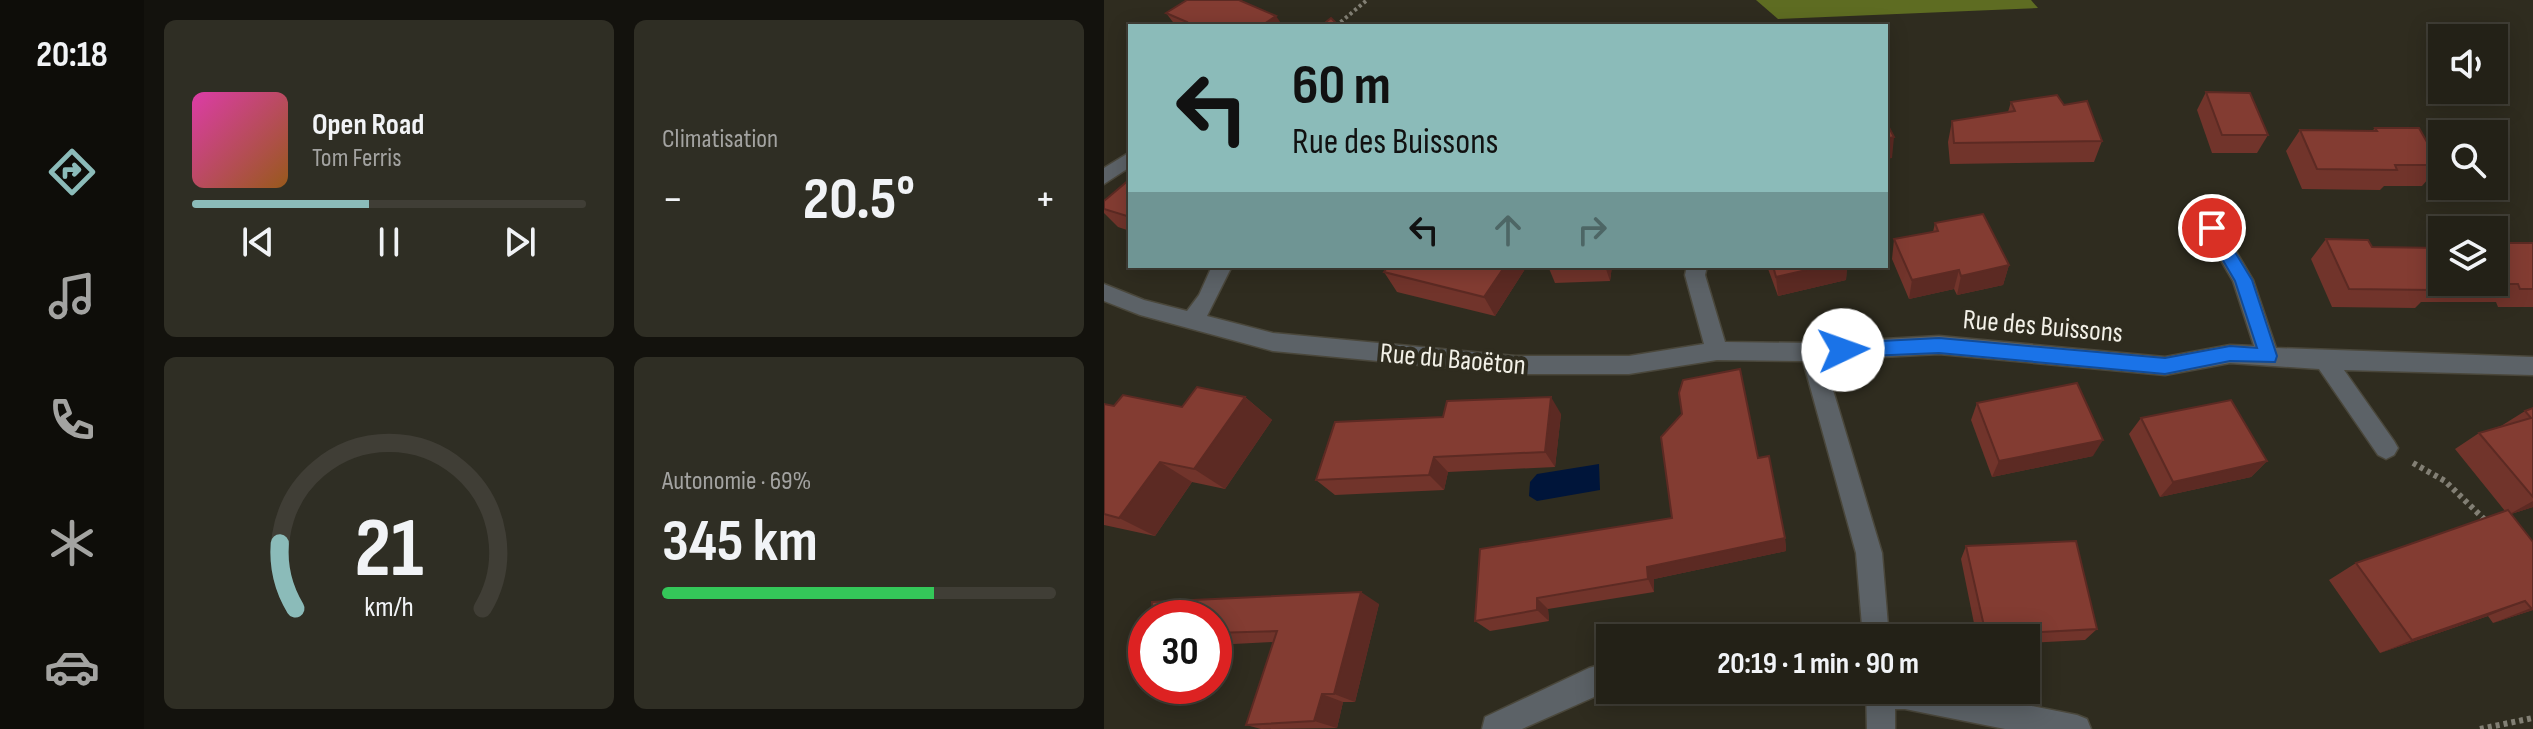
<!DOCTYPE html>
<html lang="fr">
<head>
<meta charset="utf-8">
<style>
	:root { --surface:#232117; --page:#2f2e24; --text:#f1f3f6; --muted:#a3a3a1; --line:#403e36; --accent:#8bbbb9 }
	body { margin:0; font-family:"Sofia Sans Condensed",sans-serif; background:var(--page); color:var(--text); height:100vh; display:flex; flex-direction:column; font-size:30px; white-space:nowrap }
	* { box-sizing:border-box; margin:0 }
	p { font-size:26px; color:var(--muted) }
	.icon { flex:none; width:44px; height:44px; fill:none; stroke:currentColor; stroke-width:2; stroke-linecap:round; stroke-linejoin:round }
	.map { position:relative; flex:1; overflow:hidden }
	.details { display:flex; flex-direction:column; gap:20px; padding:20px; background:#13120d; width:960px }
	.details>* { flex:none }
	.guide { position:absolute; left:24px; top:24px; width:760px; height:244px; border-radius:0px; box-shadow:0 4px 20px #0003,0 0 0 2px var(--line); background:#8bbbb9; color:#111; overflow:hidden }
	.controls { position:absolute; left:1324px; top:24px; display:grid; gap:16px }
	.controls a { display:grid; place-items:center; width:80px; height:80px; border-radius:0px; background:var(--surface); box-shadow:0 4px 20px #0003,0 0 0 2px var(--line); font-size:40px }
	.speed { position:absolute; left:24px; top:600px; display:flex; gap:16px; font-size:40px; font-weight:700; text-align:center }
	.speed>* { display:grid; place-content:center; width:104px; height:104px; border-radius:50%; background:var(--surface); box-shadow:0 4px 20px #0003,0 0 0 2px var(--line); line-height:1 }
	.speed .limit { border:12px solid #d22; background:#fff; color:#111 }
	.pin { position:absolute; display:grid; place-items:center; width:68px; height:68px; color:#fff; margin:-34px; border:4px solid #fff; border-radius:50%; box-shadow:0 2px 8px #0007 }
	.me { position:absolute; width:88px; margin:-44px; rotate:87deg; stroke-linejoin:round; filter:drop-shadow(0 0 6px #0008) }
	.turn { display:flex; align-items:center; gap:28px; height:168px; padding:0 32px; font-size:36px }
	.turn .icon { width:104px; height:104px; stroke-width:2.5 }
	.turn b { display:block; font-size:56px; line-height:68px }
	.lanes { display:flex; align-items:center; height:76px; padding:0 32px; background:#0003; justify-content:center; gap:40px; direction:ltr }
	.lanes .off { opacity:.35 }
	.big { font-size:60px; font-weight:700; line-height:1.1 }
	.details .widget { flex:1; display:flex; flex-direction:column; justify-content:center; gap:12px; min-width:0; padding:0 28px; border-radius:12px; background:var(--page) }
	.details .dial { align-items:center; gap:0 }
	.dial svg { height:208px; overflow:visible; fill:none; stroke:var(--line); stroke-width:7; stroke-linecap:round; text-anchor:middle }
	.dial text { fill:var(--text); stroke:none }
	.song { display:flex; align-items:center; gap:24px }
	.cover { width:96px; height:96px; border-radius:12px; background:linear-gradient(135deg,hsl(320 70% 55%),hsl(30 70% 35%)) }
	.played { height:8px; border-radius:4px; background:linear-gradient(90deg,var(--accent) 45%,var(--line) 45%) }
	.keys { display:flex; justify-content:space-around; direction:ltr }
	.heat { display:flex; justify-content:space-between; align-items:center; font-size:44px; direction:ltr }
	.charge { height:12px; border-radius:6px; background:linear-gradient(90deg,#34c759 69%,var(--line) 0) }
	.details .tiles { flex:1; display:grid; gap:20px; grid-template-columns:repeat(2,1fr) }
	.trip { position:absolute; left:492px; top:624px; width:444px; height:80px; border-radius:0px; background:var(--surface); box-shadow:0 4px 20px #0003,0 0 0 2px var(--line); font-weight:700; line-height:80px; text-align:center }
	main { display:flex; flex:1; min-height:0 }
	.menu { display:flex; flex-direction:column; width:144px; justify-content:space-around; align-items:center; background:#0e0d09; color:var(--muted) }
	.menu .icon { width:56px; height:56px }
	.menu .on { color:var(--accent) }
	.menu b { font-size:36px; color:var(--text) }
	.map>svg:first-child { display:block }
	.forest { fill:#5e6c22 }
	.water { fill:#00153a }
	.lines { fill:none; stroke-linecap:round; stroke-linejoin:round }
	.service-casing { stroke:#4a473b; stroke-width:3 }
	.minor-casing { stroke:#4a473b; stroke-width:3 }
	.path-far1 { stroke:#827f74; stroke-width:4; stroke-dasharray:3 3; stroke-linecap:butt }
	.path { stroke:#827f74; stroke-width:6; stroke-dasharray:4 4; stroke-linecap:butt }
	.service { fill:#5c6267; fill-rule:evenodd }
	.minor { fill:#5c6267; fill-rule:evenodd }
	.wall { fill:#71342b }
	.shaded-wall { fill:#5c2a23 }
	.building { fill:#833c32; stroke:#5c2a23; stroke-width:2 }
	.route { fill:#1a73e8; stroke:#114b97; stroke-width:2 }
	.labels { text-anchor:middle; stroke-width:8; stroke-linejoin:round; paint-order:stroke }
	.street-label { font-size:28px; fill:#f2f0e7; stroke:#2f2c1f }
</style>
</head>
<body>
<main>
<nav class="menu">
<b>20:18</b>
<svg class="icon on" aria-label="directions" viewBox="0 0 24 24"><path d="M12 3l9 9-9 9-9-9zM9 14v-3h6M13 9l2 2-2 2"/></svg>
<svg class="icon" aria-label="music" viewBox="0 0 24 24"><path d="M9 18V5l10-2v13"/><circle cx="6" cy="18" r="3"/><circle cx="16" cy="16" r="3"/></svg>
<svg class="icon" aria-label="phone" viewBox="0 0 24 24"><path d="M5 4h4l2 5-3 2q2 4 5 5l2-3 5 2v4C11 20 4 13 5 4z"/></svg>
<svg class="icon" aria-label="climate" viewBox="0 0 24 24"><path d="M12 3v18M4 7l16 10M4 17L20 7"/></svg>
<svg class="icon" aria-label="car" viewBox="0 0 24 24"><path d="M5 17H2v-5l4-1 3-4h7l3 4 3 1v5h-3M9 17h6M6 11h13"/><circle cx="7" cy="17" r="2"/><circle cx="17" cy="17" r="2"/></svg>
</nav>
<section class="details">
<div class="tiles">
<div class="widget">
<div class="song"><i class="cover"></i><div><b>Open Road</b><p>Tom Ferris</p></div></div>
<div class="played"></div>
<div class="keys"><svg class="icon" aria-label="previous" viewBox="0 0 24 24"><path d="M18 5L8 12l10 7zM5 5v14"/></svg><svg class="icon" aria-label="pause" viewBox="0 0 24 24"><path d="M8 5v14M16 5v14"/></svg><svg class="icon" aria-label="next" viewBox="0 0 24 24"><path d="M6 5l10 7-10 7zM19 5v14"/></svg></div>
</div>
<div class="widget"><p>Climatisation</p>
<div class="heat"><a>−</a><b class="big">20.5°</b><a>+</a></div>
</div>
<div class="widget dial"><svg viewBox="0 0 100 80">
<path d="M14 69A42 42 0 1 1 86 69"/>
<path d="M14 69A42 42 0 0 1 8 44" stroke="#8bbbb9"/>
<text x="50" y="56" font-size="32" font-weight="700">21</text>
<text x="50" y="72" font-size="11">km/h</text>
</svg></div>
<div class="widget"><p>Autonomie · 69%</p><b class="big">345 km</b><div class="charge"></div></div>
</div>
</section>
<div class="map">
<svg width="1429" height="729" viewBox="0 0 1429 729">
	<rect width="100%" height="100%" fill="#2f2c1f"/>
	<!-- forest -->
	<polygon class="forest" points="652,0 927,0 934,8 674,19"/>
	<!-- water -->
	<polygon class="water" points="495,464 496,490 433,501 425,496 426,482 433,474"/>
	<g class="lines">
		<!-- service casing -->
		<g class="service-casing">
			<polygon id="service" points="26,152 26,167 0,184 0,168"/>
		</g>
		<!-- minor casing -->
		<g class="minor-casing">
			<g id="minor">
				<polygon points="1108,221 1115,223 1149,280 1172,348 1429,357 1429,375 1240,370 1290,441 1294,448 1290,455 1282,459 1274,455 1215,369 1126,363 1061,375 835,354 720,360 778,553 785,638 759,638 752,553 699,361 613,360 525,374 411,374 169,351 36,315 0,301 0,284 40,300 83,311 95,295 108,266 128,266 103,316 169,333 411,356 525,356 600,344 581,275 583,266 603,266 601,275 621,342 707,343 835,336 1061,357 1126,345 1150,346 1129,281 1098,228 1101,223"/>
				<polygon points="506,662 506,690 418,729 378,729 381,717 485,668"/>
				<polygon points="762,690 847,690 973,715 983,719 987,729 901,729 801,709 791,709 791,729 763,729"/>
			</g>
		</g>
		<!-- path-far1 -->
		<polyline class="path-far1" points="232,26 263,0"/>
		<!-- path -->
		<g class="path">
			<polyline points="1309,463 1341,481 1382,521"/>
			<polyline points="1376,729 1429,718"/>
		</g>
		<!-- service -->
		<use href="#service" class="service"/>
		<!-- minor -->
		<use href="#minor" class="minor"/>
	</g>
	<!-- wall -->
	<g class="wall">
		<polygon points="62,13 179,26 72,26"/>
		<polygon points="1102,92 1164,135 1153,153 1108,153 1093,110"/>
		<polygon points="907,102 960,105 998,141 990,162 846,164 844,142 848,121 904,112"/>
		<polygon points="1271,128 1336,165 1318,186 1280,186 1276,190 1198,189 1182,151 1196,130 1268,131"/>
		<polygon points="26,179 26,231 14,227 0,213 0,201"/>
		<polygon points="831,223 905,265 899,285 853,295 850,289 805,299 788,259 790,239 829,232"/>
		<polygon points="1222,239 1338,282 1429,243 1429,307 1394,307 1392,302 1317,302 1311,308 1228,307 1207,259"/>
		<polygon points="278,266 423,266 391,316 293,292 280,272 283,267"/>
		<polygon points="444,266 508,266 506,281 451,283"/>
		<polygon points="663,266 743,266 742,280 674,296"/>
		<polygon points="141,397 168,420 121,489 88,482 51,536 0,525 0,404 10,406 78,407"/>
		<polygon points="873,403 989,456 888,477 867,420"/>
		<polygon points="1429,408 1429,507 1407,514 1429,610 1389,623 1384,616 1276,653 1225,580 1252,563 1401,511 1351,449 1375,433 1397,426 1421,411"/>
		<polygon points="457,414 451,467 344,472 340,490 231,495 212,480"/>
		<polygon points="1037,418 1163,461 1147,477 1056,497 1025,434"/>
		<polygon points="654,458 681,538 682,551 550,579 550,592 444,609 445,621 386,631 371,621 568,518"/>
		<polygon points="862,546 993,629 981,640 922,643 922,638 873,638 857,559"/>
		<polygon points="275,604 251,702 239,702 233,728 157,729 142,725 169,642 110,645 110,618"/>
	</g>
	<!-- shaded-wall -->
	<g class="shaded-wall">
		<polygon points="172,16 179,26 157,26"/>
		<polygon points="790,137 788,158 782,159 782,139"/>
		<polygon points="905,265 899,285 853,295 857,276"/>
		<polygon points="401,266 423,266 391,316 380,297"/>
		<polygon points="501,266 508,266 506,281"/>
		<polygon points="720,266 743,266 742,280 674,296 672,277"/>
		<polygon points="855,270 850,289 805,299 808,280"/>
		<polygon points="141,397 168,420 121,489 90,469"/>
		<polygon points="447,397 457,414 451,467 441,452"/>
		<polygon points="999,440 989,456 888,477 895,461"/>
		<polygon points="330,457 344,472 340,490 325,475"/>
		<polygon points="1163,461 1147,477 1056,497 1069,482"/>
		<polygon points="56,462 88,482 51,536 15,518"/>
		<polygon points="1429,501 1429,507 1404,515"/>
		<polygon points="681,538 682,551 550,579 550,592 544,579 543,567"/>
		<polygon points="257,592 275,604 251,702 230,694"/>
		<polygon points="433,598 444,609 445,621 433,610"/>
		<polygon points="1421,601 1384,616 1276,653 1308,640"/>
		<polygon points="1427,608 1429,608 1429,610 1389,623"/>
		<polygon points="218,694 239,702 233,728 210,721"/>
	</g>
	<!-- building -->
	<g class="building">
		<polygon points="83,0 135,0 172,16 157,26 81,26 83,22 62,13"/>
		<polygon points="227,18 235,26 217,26"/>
		<polygon points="1102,92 1146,93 1164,135 1118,135"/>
		<polygon points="953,95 960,105 983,101 998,141 850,143 848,121 911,111 907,102"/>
		<polygon points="782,122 790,137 782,139"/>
		<polygon points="1271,128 1315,128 1336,165 1291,165 1293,170 1213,169 1196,130 1273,131"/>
		<polygon points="26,179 26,217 0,209 0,201"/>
		<polygon points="879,214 905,265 857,276 855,270 808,280 790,239 834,231 831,223"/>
		<polygon points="1222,239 1264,240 1268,247 1338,248 1338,282 1390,282 1390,243 1429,243 1429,289 1416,289 1414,284 1327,284 1330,290 1245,289"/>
		<polygon points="284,266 401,266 380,297 280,272"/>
		<polygon points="669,266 720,266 672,277"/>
		<polygon points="636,369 654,458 665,456 681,538 543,567 544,579 433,598 433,610 371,621 376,549 568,518 557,437 578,414 575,393 579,380"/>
		<polygon points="973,383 999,440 895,461 873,403"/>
		<polygon points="93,387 141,397 90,469 56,462 15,518 0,514 0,404 10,406 19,395 78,407"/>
		<polygon points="447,397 441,452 330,457 325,475 212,480 231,422 339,417 343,401"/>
		<polygon points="1127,400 1163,461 1069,482 1037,418"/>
		<polygon points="1429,408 1429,497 1375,433 1427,418 1421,411"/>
		<polygon points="1404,510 1429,542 1429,608 1427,608 1421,601 1308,640 1252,563"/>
		<polygon points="972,541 993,629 882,635 862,546"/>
		<polygon points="257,592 230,694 218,694 210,721 142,725 173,631 110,633 110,618 49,618 48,602"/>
	</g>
	<!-- route -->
	<polygon class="route" points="1108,222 1114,224 1148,280 1173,356 1171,362 1126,361 1061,374 835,353 739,357 730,350 739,343 835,338 1061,358 1126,346 1153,348 1131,281 1100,228"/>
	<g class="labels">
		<!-- street labels -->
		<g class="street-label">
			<text transform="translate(939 325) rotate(5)" y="10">Rue des Buissons</text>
			<text transform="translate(349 358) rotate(5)" y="10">Rue du Baoëton</text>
		</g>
	</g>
</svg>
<div class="controls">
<a><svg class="icon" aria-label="sound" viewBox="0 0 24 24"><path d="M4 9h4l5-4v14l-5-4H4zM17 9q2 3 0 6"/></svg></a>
<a><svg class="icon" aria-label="search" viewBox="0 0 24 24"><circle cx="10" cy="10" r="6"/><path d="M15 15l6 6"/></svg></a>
<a><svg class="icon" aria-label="layers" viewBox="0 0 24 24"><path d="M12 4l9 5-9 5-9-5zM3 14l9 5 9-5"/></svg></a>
</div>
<div class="speed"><div class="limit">30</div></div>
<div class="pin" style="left:1108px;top:228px;background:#d93025"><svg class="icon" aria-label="arrive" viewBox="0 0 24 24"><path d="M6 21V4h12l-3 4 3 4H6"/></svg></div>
<svg class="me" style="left:739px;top:350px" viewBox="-20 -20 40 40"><circle r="19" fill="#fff"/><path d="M0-13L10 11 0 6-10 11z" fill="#1a73e8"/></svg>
<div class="trip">20:19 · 1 min · 90 m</div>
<div class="guide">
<div class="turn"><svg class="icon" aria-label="left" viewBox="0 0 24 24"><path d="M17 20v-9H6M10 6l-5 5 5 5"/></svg><div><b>60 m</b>Rue des Buissons</div></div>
<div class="lanes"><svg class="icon" aria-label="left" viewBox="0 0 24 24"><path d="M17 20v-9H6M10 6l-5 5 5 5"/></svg><svg class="icon off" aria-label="ahead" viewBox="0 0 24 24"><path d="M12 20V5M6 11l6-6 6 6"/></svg><svg class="icon off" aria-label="right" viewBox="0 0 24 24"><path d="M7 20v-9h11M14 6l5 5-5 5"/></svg></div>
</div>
</div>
</main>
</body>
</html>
